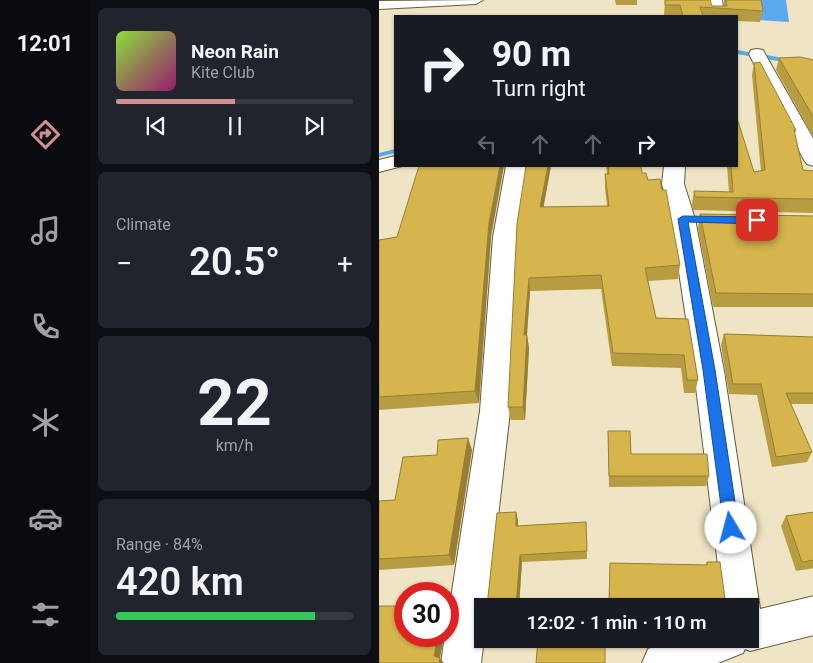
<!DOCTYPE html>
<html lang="en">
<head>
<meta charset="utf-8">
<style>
	:root { --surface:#171b24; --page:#20242c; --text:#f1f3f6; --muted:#9ea1a6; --line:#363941; --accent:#d19094 }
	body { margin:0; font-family:Roboto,sans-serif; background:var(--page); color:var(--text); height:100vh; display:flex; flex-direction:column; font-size:19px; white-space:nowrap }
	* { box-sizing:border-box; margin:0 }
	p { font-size:16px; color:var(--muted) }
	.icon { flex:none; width:28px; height:28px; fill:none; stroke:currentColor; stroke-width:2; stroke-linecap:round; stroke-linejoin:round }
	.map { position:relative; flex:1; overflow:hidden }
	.sheet { display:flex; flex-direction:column; gap:8px; padding:8px; background:#0d0f14; width:289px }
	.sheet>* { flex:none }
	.guide { position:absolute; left:15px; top:15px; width:344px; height:152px; border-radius:0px; box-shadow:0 1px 4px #0004; background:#171b24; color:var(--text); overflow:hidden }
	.speed { position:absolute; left:15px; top:582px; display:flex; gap:10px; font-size:25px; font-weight:700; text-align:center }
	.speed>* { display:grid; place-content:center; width:65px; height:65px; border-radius:50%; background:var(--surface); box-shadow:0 1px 4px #0004; line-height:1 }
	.speed .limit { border:8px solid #d22; background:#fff; color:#111 }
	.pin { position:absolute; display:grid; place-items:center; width:42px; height:42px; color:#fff; margin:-21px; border-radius:10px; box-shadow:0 2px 8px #0006 }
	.me { position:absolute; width:55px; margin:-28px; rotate:352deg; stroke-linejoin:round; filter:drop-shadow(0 0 4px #0008) }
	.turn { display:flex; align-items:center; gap:18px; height:105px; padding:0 15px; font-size:22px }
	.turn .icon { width:65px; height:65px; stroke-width:2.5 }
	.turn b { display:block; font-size:35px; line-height:42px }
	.lanes { display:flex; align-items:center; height:48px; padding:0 15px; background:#0003; justify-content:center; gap:25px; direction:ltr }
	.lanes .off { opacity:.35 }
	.big { font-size:38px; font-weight:600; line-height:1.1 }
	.sheet .card { flex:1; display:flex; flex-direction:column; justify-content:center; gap:8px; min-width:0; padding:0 18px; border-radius:8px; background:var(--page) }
	.sheet .dial { align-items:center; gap:0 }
	.dial b { font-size:65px; line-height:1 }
	.song { display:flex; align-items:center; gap:15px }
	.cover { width:60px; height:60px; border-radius:8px; background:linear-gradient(135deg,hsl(90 70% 55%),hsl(320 70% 35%)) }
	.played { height:5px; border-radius:2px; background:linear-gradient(90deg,var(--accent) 50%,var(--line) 50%) }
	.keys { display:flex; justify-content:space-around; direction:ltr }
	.heat { display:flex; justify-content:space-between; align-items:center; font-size:28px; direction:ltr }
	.charge { height:8px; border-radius:4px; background:linear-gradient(90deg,#34c759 84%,var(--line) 0) }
	.trip { position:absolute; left:95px; top:598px; width:285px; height:50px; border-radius:0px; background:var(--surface); box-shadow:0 1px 4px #0004; font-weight:600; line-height:50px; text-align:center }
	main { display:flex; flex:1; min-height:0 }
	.menu { display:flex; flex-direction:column; width:90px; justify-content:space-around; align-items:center; background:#090b0e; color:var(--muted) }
	.menu .icon { width:35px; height:35px }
	.menu .active { color:var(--accent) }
	.menu b { font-size:22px; color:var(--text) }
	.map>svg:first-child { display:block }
	.water { fill:#5ba8ee }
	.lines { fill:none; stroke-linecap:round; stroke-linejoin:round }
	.stream { fill:#5ba8ee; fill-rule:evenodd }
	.street-casing { stroke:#645b3e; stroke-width:2 }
	.street { fill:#fff; fill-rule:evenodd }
	.wall { fill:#b89c41 }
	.shaded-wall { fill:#967f35 }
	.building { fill:#d6b54c; stroke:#967f35 }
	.route { fill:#1a73e8; stroke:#114b97 }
</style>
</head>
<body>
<main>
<nav class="menu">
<b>12:01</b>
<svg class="icon active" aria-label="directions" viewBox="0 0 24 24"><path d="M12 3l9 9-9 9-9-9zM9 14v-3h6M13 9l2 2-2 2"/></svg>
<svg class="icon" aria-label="music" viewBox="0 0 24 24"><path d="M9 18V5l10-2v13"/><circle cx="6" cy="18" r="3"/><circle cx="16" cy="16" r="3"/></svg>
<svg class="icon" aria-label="phone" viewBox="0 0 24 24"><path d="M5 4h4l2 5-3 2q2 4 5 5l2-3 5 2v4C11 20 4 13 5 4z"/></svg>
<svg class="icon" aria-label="climate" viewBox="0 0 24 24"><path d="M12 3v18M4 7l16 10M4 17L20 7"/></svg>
<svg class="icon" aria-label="car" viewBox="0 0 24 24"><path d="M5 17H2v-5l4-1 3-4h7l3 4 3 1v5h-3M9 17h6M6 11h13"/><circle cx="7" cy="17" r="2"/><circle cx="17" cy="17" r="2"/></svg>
<svg class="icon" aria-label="filters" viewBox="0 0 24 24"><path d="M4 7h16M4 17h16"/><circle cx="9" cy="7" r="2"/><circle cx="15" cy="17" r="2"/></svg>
</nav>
<section class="sheet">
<div class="card">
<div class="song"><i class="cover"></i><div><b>Neon Rain</b><p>Kite Club</p></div></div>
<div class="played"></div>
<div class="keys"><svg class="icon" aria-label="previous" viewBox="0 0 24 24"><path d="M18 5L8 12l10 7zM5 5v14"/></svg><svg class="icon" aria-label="pause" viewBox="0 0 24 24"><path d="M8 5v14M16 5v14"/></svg><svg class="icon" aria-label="next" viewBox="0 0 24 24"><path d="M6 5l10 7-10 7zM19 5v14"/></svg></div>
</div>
<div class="card"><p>Climate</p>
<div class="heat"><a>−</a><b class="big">20.5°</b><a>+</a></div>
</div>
<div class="card dial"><b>22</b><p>km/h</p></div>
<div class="card"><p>Range · 84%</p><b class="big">420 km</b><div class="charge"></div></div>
</section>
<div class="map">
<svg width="435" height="663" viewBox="0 0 435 663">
	<rect width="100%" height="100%" fill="#efe4c4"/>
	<!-- water -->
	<polygon class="water" points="379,0 407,0 410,22 380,20"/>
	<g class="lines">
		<!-- stream -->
		<g class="stream">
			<polygon points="358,50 410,59 413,61 410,63 358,54"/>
			<polygon points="16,149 16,153 0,157 0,153"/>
		</g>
		<!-- street casing -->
		<g class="street-casing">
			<g id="street">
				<polygon points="104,0 97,4 0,9 0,1"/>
				<polygon points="329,0 343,0 345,16 331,16"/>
				<polygon points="378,49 384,50 386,54 435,140 435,166 428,164 425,160 370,54 372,50"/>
				<polygon points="16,156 16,166 23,166 0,172 0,160"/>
				<polygon points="127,166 148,166 138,237 131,411 109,606 104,606 105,639 102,663 62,663 66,636 69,636 69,617 101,411 114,237"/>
				<polygon points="285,166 306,166 305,184 316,219 345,371 381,609 435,596 435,635 371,651 366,649 364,653 339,663 263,663 269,649 294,639 371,639 371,606 344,606 315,371 292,219 283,184"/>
			</g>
		</g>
		<!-- street -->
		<use href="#street" class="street"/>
	</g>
	<!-- wall -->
	<g class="wall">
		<polygon points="236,0 258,0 258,5 237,5"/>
		<polygon points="286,0 333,6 345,6 345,0 382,0 384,11 381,22 358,21 358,16 285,16"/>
		<polygon points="400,58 435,60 435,138 397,70"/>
		<polygon points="375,63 417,130 416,134 424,170 435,171 435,213 314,210 313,204 315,191 350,192 348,166 358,166 375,172 382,171 373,75"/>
		<polygon points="147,166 172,166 164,207 228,206 226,188 226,174 228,174 227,166 262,166 263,173 269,180 301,265 299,279 269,281 277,318 309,319 319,380 316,393 305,393 302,368 233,366 222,289 151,291 148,335 150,348 146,420 132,420 129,407"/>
		<polygon points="321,214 435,216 435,307 334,307 319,228"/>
		<polygon points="18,237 112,237 100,403 0,410 0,240"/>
		<polygon points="345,334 435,337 435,404 412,404 433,452 428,462 393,467 378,395 350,394 342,345"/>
		<polygon points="229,431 252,454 330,476 327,486 230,487"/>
		<polygon points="93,450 75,565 0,570 0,501 16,500 58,455"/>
		<polygon points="137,512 139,521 139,526 207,522 208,559 143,562 140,606 108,606"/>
		<polygon points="435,512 435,568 417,571 402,526 407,516"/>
		<polygon points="328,562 346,599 359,606 230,606 231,563 327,565"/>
	</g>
	<!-- shaded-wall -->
	<g class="shaded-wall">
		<polygon points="121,166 125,166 112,237 100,403 96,391 110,223"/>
		<polygon points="169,166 172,166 162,221 161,207"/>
		<polygon points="150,278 151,291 147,348 145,335"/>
		<polygon points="148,335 150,348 146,420 144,407"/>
		<polygon points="89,438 93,450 75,565 70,555"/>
		<polygon points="137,512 139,521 139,534 137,526"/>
		<polygon points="141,555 143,562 140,606 137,606"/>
		<polygon points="59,636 65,636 60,663 55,656"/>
		<polygon points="61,658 65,663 60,663"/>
	</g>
	<!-- building -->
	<g class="building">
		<polygon points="286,0 331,0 333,6 348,6 347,0 382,0 384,11 321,7 324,16 304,16 301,5 286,5"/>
		<polygon points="421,57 435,60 435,118 400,58"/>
		<polygon points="381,62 417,130 415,130 424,170 435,171 435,199 316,197 315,191 354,192 352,166 358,166 358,118 375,172 386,170 375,63"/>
		<polygon points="40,166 121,166 110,223 96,391 0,397 0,240 18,237"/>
		<polygon points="147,166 169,166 161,207 230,206 226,174 230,174 229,166 262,166 263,173 267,173 269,180 281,179 283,190 287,190 301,265 266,268 277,318 309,319 319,380 308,380 305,355 234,353 222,275 150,278 145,335 148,335 144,407 129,407 138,224"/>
		<polygon points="321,214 435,216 435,294 337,293"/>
		<polygon points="345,334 435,337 435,393 407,393 433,452 397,457 382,384 354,384"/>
		<polygon points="229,431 251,431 252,454 328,454 330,476 230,476"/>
		<polygon points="89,438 70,555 0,559 0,501 16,500 24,457 58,455 59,440"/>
		<polygon points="137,512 137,526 207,522 208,551 141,555 137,606 108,606 118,513"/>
		<polygon points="435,512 435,560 423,562 407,516"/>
		<polygon points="328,562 341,562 346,599 358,601 359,606 230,603 231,563 328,565"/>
		<rect x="203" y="601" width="23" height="5"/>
		<polygon points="0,606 26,606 26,636 59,636 55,656 61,658 60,663 0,663"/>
		<polygon points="159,639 226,639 226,663 157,663"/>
	</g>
	<!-- route -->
	<polygon class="route" points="304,216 378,217 383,220 378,224 309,222 336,370 360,528 357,533 352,535 347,533 345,528 324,370 299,219"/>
</svg>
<div class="speed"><div class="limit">30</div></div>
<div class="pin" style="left:378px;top:220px;background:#d93025"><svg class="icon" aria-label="arrive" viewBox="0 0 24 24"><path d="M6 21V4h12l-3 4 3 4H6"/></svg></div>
<svg class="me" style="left:352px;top:528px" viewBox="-20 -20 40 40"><circle r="19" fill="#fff"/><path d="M0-13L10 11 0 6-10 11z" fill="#1a73e8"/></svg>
<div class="trip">12:02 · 1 min · 110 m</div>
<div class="guide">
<div class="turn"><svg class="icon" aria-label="right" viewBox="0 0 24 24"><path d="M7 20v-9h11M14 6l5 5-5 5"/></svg><div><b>90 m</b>Turn right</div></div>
<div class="lanes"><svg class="icon off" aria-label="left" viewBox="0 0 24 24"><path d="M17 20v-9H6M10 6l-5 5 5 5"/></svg><svg class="icon off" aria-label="ahead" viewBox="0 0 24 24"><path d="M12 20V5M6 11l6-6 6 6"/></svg><svg class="icon off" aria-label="ahead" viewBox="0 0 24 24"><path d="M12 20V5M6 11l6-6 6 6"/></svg><svg class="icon" aria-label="right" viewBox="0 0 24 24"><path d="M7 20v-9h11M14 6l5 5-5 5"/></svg></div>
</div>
</div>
</main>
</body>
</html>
